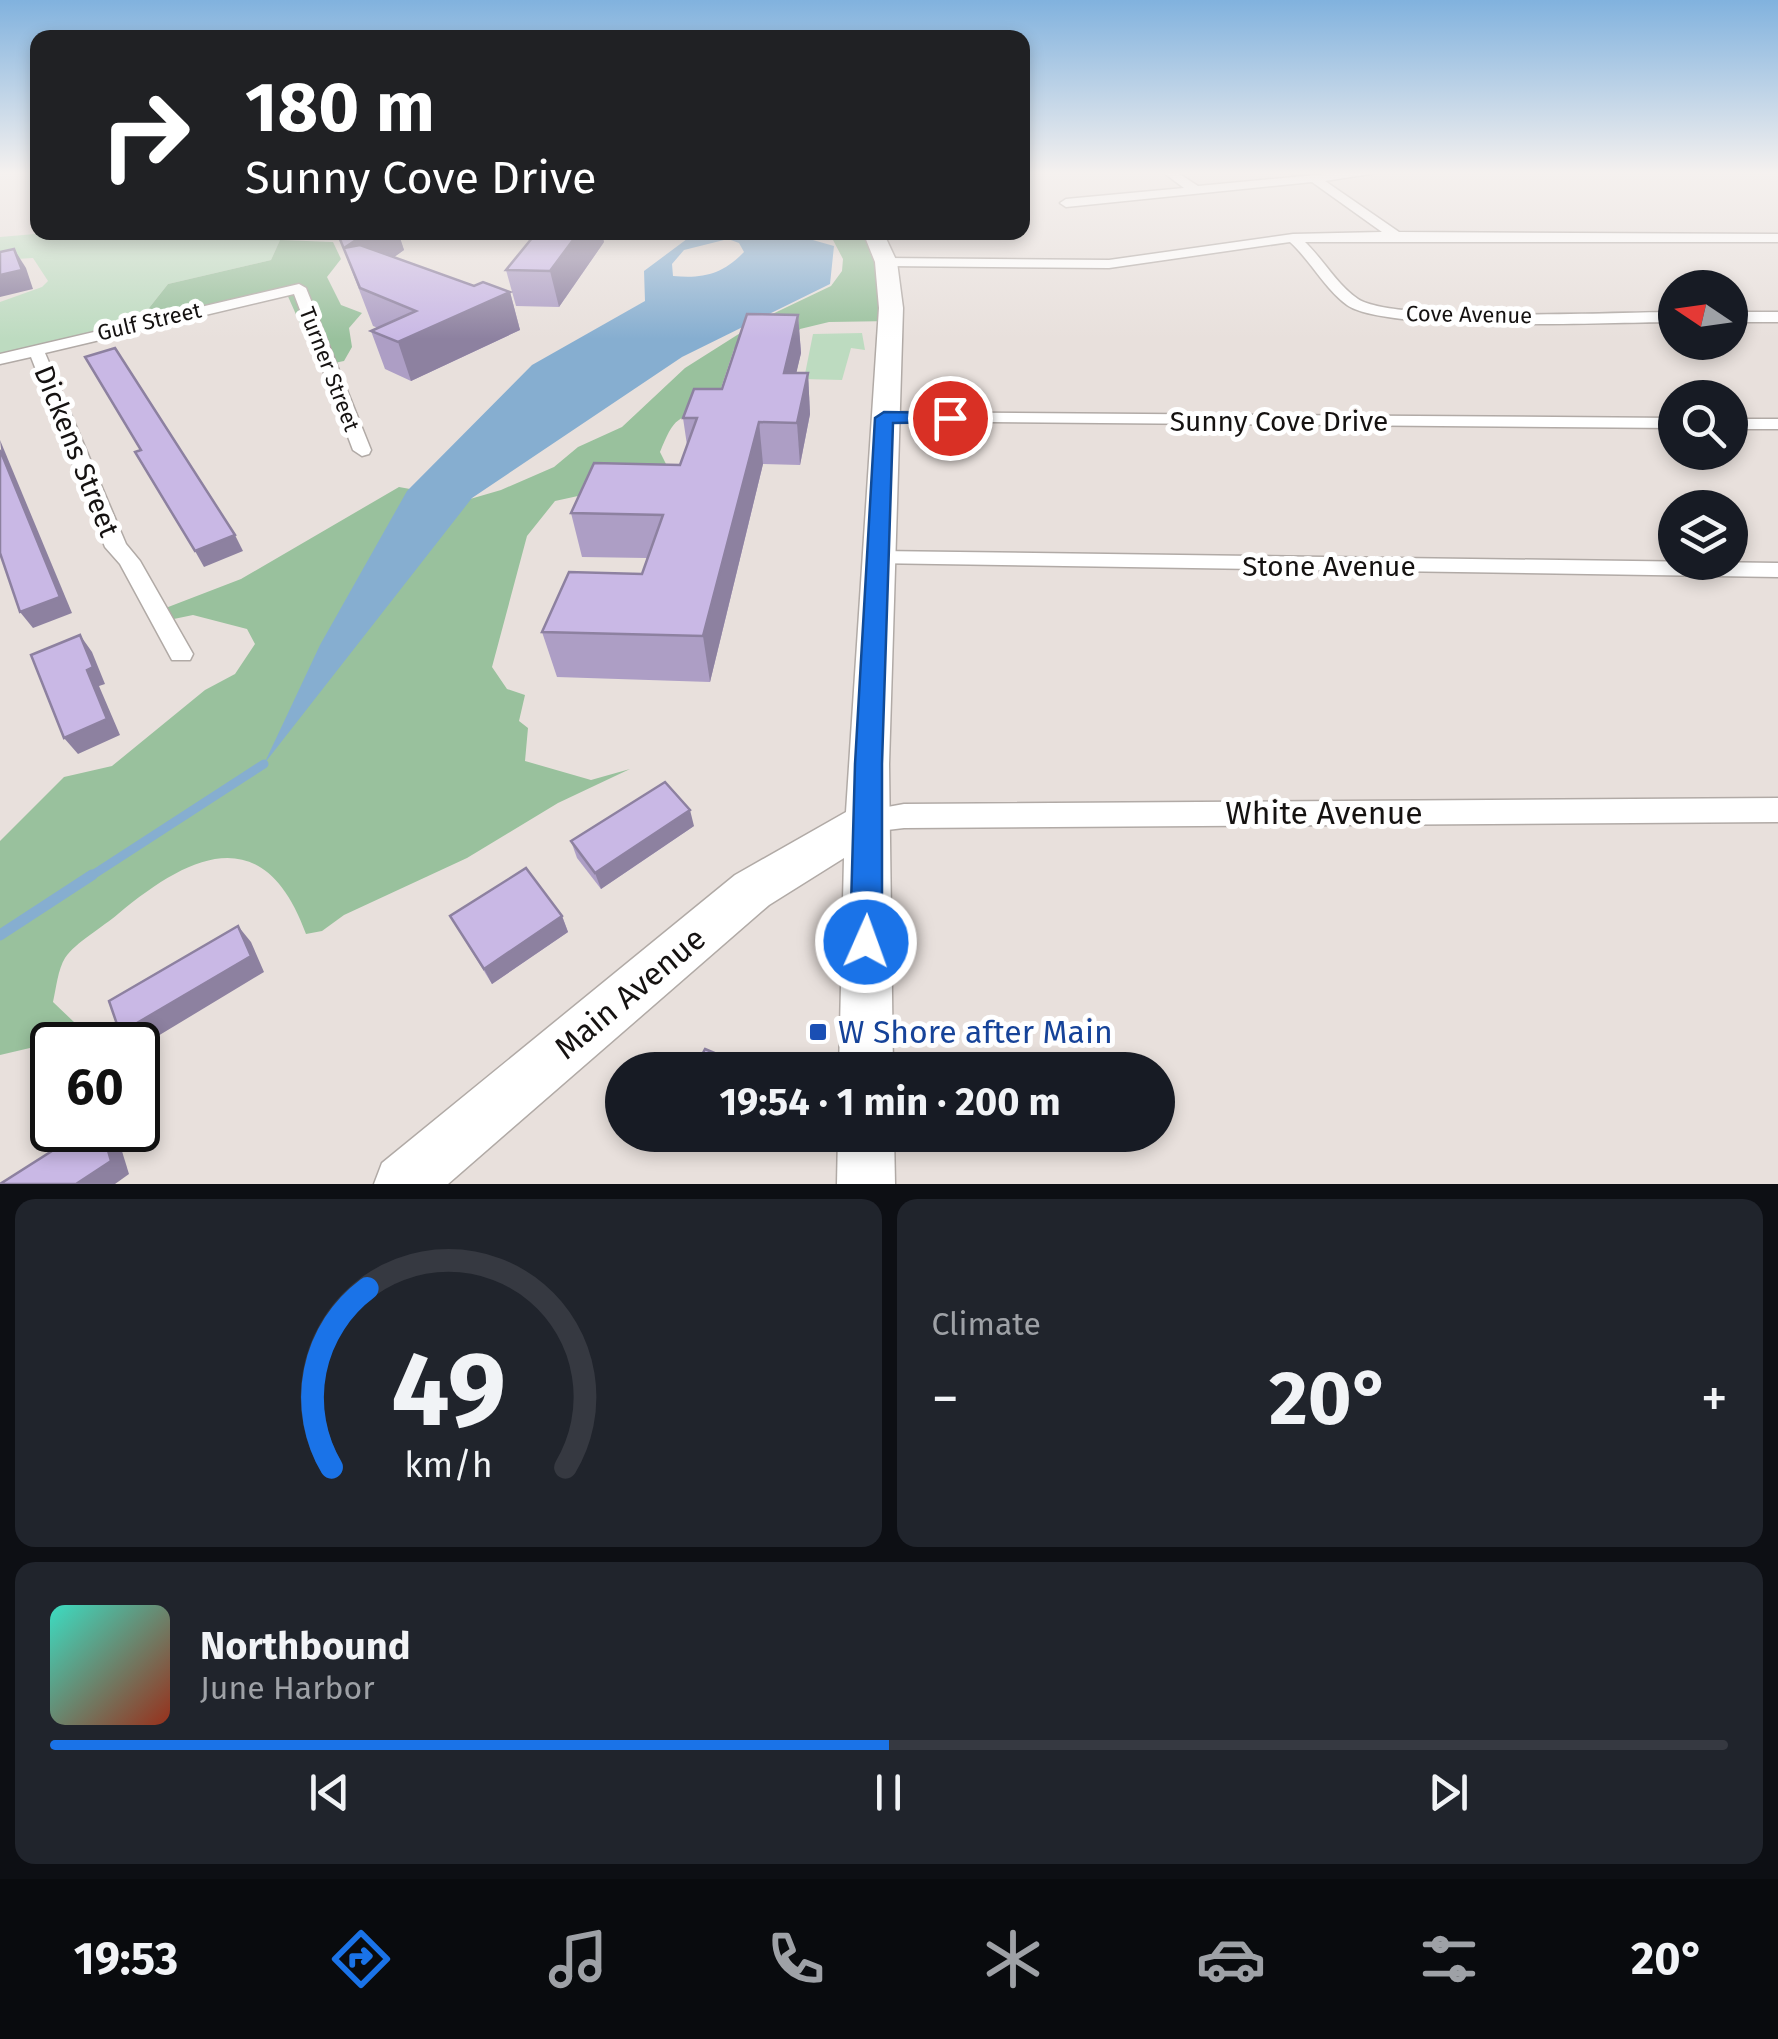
<!DOCTYPE html>
<html lang="en">
<head>
<meta charset="utf-8">
<style>
	:root { --surface:#171b24; --page:#20242c; --text:#f1f3f6; --muted:#9ea1a6; --line:#363941; --accent:#1a73e8 }
	body { margin:0; font-family:"Fira Sans",sans-serif; background:var(--page); color:var(--text); height:100vh; display:flex; flex-direction:column; font-size:38px; white-space:nowrap }
	* { box-sizing:border-box; margin:0 }
	p { font-size:32px; color:var(--muted) }
	.icon { flex:none; width:55px; height:55px; fill:none; stroke:currentColor; stroke-width:2; stroke-linecap:round; stroke-linejoin:round }
	.map { position:relative; height:1184px; overflow:hidden }
	.sheet { display:flex; flex-direction:column; gap:15px; padding:15px; background:#0d0f14; flex:1 }
	.sheet>* { flex:none }
	.hud { position:absolute; left:30px; top:30px; width:1000px; height:210px; border-radius:20px; box-shadow:0 5px 15px #0003; background:#202124; color:#fff; overflow:hidden }
	.needle { width:65px; rotate:283deg }
	.tools { position:absolute; left:1658px; top:270px; display:grid; gap:20px }
	.tools a { display:grid; place-items:center; width:90px; height:90px; border-radius:50%; background:var(--surface); box-shadow:0 5px 15px #0003; font-size:50px }
	.speed { position:absolute; left:30px; top:1022px; display:flex; gap:20px; font-size:50px; font-weight:700; text-align:center }
	.speed>* { display:grid; place-content:center; width:130px; height:130px; border-radius:50%; background:var(--surface); box-shadow:0 5px 15px #0003; line-height:1 }
	.speed .limit { border:5px solid #111; border-radius:15px; background:#fff; color:#111 }
	.pin { position:absolute; display:grid; place-items:center; width:85px; height:85px; color:#fff; margin:-42px; border:5px solid #fff; border-radius:50%; box-shadow:0 2px 10px #0007 }
	.me { position:absolute; width:110px; margin:-55px; rotate:2deg; stroke-linejoin:round; filter:drop-shadow(0 0 8px #0008) }
	.turn { display:flex; align-items:center; gap:35px; height:210px; padding:0 50px; font-size:45px }
	.turn .icon { width:130px; height:130px; stroke-width:2.5 }
	.turn b { display:block; font-size:70px; line-height:85px }
	.big { font-size:75px; font-weight:700; line-height:1.1 }
	.sheet .card { flex:1; display:flex; flex-direction:column; justify-content:center; gap:15px; min-width:0; padding:0 35px; border-radius:20px; background:var(--page) }
	.sheet .dial { align-items:center; gap:0 }
	.dial svg { height:260px; overflow:visible; fill:none; stroke:var(--line); stroke-width:7; stroke-linecap:round; text-anchor:middle }
	.dial text { fill:var(--text); stroke:none }
	.song { display:flex; align-items:center; gap:30px }
	.cover { width:120px; height:120px; border-radius:15px; background:linear-gradient(135deg,hsl(170 70% 55%),hsl(10 70% 35%)) }
	.played { height:10px; border-radius:5px; background:linear-gradient(90deg,var(--accent) 50%,var(--line) 50%) }
	.keys { display:flex; justify-content:space-around; direction:ltr }
	.heat { display:flex; justify-content:space-between; align-items:center; font-size:55px; direction:ltr }
	.sheet .tiles { flex:1; display:grid; gap:15px; grid-template-columns:1fr 1fr }
	.card:last-child { grid-column:span 2 }
	.trip { position:absolute; left:605px; top:1052px; width:570px; height:100px; border-radius:50px; background:var(--surface); box-shadow:0 5px 15px #0003; font-weight:700; line-height:100px; text-align:center }
	.tabs { display:flex; height:160px; justify-content:space-around; align-items:center; background:#090b0e; color:var(--muted) }
	.tabs .icon { width:70px; height:70px }
	.tabs .current { color:var(--accent) }
	.tabs b { font-size:45px; color:var(--text) }
	.map>svg:first-child { display:block }
	.green { fill:#bddbc0 }
	.forest { fill:#99c19d }
	.water { fill:#86aed0; fill-rule:evenodd }
	.lines { fill:none; stroke-linecap:round; stroke-linejoin:round }
	.stream-far2 { stroke:#86aed0; stroke-width:4 }
	.stream-far1 { stroke:#86aed0; stroke-width:9 }
	.stream { stroke:#86aed0; stroke-width:11 }
	.street-casing { stroke:#b1aaa6; stroke-width:3 }
	.primary-casing { stroke:#b1aaa6; stroke-width:3 }
	.street { fill:#fff; fill-rule:evenodd }
	.primary { fill:#fff; fill-rule:evenodd }
	.wall { fill:#ad9ec5 }
	.shaded-wall { fill:#8d81a0 }
	.building { fill:#c9b8e5; stroke:#8d81a0; stroke-width:2.5 }
	.route { fill:#1a73e8; stroke:#114b97; stroke-width:2.5 }
	.transit-dot { fill:#1a4fb4; stroke:#fff; stroke-width:4 }
	.labels { text-anchor:middle; stroke-width:10; stroke-linejoin:round; paint-order:stroke }
	.far-street-label { font-size:22px; fill:#151211; stroke:#fff }
	.street-label { font-size:28px; fill:#151211; stroke:#fff }
	.near-street-label { font-size:32px; fill:#151211; stroke:#fff }
	.near-transit-label { font-size:32px; fill:#164399; stroke:#fff; text-anchor:start }
</style>
</head>
<body>
<div class="map">
<svg width="1778" height="1184" viewBox="0 0 1778 1184">
	<rect width="100%" height="100%" fill="#e8e0dc"/>
	<!-- green -->
	<g class="green">
		<polygon points="58,232 270,232 280,240 271,260 168,284 138,322 0,358 0,302 42,287 48,281 33,258 0,260 0,237"/>
		<polygon points="862,333 865,350 851,348 842,380 804,379 813,334"/>
	</g>
	<!-- forest -->
	<g class="forest">
		<path d="M822,233H905L881,235L892,321L829,322L800,329L791,343H742L734,349L713,412C677,415 674,418 660,452L668,468L595,484L578,496L555,501L527,536L492,667L507,689L525,695L519,721L528,728L525,761L591,780L630,769L558,803L467,858L344,915L322,931L306,934C265,821 193,851 118,914C103,927 76,942 65,958C58,969 56,989 53,1002L75,1023L64,1040L0,1055V841L64,777L112,766L205,690L235,674L255,644L247,629L193,615L169,620L163,609L241,579L399,487L421,491L446,506L501,490L554,467L578,447L622,427L685,368L764,318L831,286L842,271L843,259L833,240Z"/>
		<polygon points="280,240 333,242 341,259 327,277 341,305 362,313 349,328 352,347 344,361 319,366 286,292 138,322 168,284 271,260"/>
	</g>
	<!-- water -->
	<path class="water" d="M695,233H788L834,246L830,284L682,357L472,498L264,764L320,645L407,491L532,365L645,301L644,271ZM728,239L739,243L744,252C723,274 703,279 673,276L672,264L684,250Z"/>
	<g class="lines">
		<!-- stream-far2 -->
		<polyline class="stream-far2" points="671,232 699,236"/>
		<!-- stream-far1 -->
		<polyline class="stream-far1" points="88,878 264,764"/>
		<!-- stream -->
		<polyline class="stream" points="0,935 92,875"/>
		<!-- street casing -->
		<g class="street-casing">
			<g id="street">
				<path d="M1164,173H1178L1198,186L1336,173H1376L1325,181L1399,232L1778,234V242H1305C1323,259 1337,285 1358,299C1394,323 1619,312 1675,312V322C1615,322 1387,333 1347,305C1325,289 1311,261 1290,242L1109,268L886,266L879,262L886,258L1109,260L1293,234L1382,232L1312,182L1066,207L1060,203L1066,199L1184,188Z"/>
				<polygon points="299,284 306,288 371,450 369,454 362,456 353,450 294,294 45,353 126,544 140,561 193,654 190,660 172,660 120,564 105,547 31,357 0,364 0,354"/>
				<rect x="1730" y="312" width="48" height="10"/>
				<polygon points="884,412 1675,418 1675,428 878,421 875,417"/>
				<rect x="1730" y="419" width="48" height="10"/>
				<polygon points="879,551 1778,563 1778,577 871,563 868,558 871,553"/>
				<polygon points="1778,798 1778,822 904,828 870,832 860,828 856,820 860,812 904,804"/>
			</g>
		</g>
		<!-- primary casing -->
		<g class="primary-casing">
			<g id="primary">
				<polygon points="863,232 883,232 897,262 903,308 889,764 893,1070 839,1070 844,858 769,905 448,1184 374,1184 382,1163 735,875 846,812 879,308 875,262"/>
				<polygon points="838,1135 894,1135 895,1184 837,1184"/>
			</g>
		</g>
		<!-- street -->
		<use href="#street" class="street"/>
		<!-- primary -->
		<use href="#primary" class="primary"/>
	</g>
	<!-- wall -->
	<g class="wall">
		<polygon points="337,232 398,232 404,250 394,257 474,286 510,292 520,330 411,381 385,369 371,331 378,328 373,326"/>
		<polygon points="604,242 559,307 516,306 506,270"/>
		<polygon points="798,315 801,353 796,373 808,373 810,414 800,465 763,464 710,682 557,677 542,632 642,574 647,558 582,557 571,513 680,465 687,445 683,418 722,389"/>
		<polygon points="694,826 601,889 577,858 571,841"/>
		<polygon points="450,916 562,916 568,932 492,984"/>
		<polygon points="691,1135 730,1135 723,1150"/>
	</g>
	<!-- shaded-wall -->
	<g class="shaded-wall">
		<polygon points="368,232 398,232 404,250 358,283 344,248"/>
		<polygon points="579,232 602,232 604,242 559,307 550,271"/>
		<polygon points="14,249 26,268 33,289 0,297 0,275"/>
		<polygon points="510,292 520,330 411,381 398,342"/>
		<polygon points="798,315 801,353 787,413 784,373"/>
		<polygon points="808,373 810,414 800,465 797,423"/>
		<polygon points="759,422 763,464 710,682 703,636"/>
		<polygon points="0,440 72,613 33,628 20,612"/>
		<polygon points="235,535 243,551 204,567 195,551"/>
		<polygon points="80,635 92,652 105,684 99,686 120,735 78,754 64,738 87,670"/>
		<polygon points="690,810 694,826 601,889 595,873"/>
		<polygon points="562,916 568,932 492,984 484,969"/>
		<polygon points="238,926 251,942 264,972 138,1048 138,1045 133,1045 120,1033"/>
		<polygon points="102,1130 111,1130 117,1135 129,1174 115,1184 76,1184"/>
		<polygon points="720,1135 730,1135 723,1150 720,1136"/>
	</g>
	<!-- building -->
	<g class="building">
		<polygon points="337,232 368,232 344,248 360,245 474,286 483,282 510,292 398,342 371,331 416,311 360,288"/>
		<polygon points="537,232 579,232 550,271 506,270"/>
		<polygon points="14,249 22,270 0,275 0,252"/>
		<polygon points="747,314 798,315 784,373 808,373 797,423 759,422 703,636 542,632 569,572 642,574 663,515 571,513 594,463 680,465 697,418 683,418 694,389 722,389"/>
		<polygon points="115,348 235,535 195,551 135,452 141,450 85,357"/>
		<polygon points="0,450 60,597 20,612 0,553"/>
		<polygon points="80,635 93,667 87,670 107,719 64,738 31,655"/>
		<polygon points="665,782 690,810 595,873 571,841"/>
		<polygon points="526,868 562,916 484,969 450,916"/>
		<polygon points="238,926 251,956 120,1033 109,1001"/>
		<polygon points="705,1049 752,1069 694,1070"/>
		<polygon points="85,1130 102,1130 111,1161 76,1184 0,1184"/>
	</g>
	<!-- sky -->
	<linearGradient id="sky" x2="0" y2="1"><stop stop-color="#81b2de"/><stop offset="0.51" stop-color="#f5f1ef"/><stop offset="1" stop-color="#f5f1ef" stop-opacity="0"/></linearGradient>
	<rect width="1778" height="339" fill="url(#sky)"/>
	<!-- route -->
	<polygon class="route" points="950,413 959,418 956,422 893,423 882,764 882,942 878,952 866,957 855,952 850,942 855,764 875,418 884,412"/>
	<!-- markers -->
	<rect class="transit-dot" x="808" y="1022" width="20" height="20" rx="5"/>
	<g class="labels">
		<!-- far-street labels -->
		<g class="far-street-label">
			<text transform="translate(1469 314) rotate(1)" y="8">Cove Avenue</text>
			<text transform="translate(149 321) rotate(-13)" y="8">Gulf Street</text>
			<text transform="translate(330 369) rotate(69)" y="8">Turner Street</text>
		</g>
		<!-- street labels -->
		<g class="street-label">
			<text x="1279" y="431">Sunny Cove Drive</text>
			<text transform="translate(77 451) rotate(68)" y="10">Dickens Street</text>
			<text x="1329" y="576">Stone Avenue</text>
		</g>
		<!-- near-street labels -->
		<g class="near-street-label">
			<text x="1324" y="824">White Avenue</text>
			<text transform="translate(630 993) rotate(-40)" y="11">Main Avenue</text>
		</g>
		<!-- near-transit labels -->
		<g class="near-transit-label">
			<text x="838" y="1043">W Shore after Main</text>
		</g>
	</g>
</svg>
<div class="tools">
<a><svg class="needle" viewBox="-14 -14 28 28"><path d="M0-13l5 13h-10z" fill="#e53935"/><path d="M0 13l5-13h-10z" fill="#9ea1a6"/></svg></a>
<a><svg class="icon" aria-label="search" viewBox="0 0 24 24"><circle cx="10" cy="10" r="6"/><path d="M15 15l6 6"/></svg></a>
<a><svg class="icon" aria-label="layers" viewBox="0 0 24 24"><path d="M12 4l9 5-9 5-9-5zM3 14l9 5 9-5"/></svg></a>
</div>
<div class="speed"><div class="limit">60</div></div>
<div class="pin" style="left:950px;top:418px;background:#d93025"><svg class="icon" aria-label="arrive" viewBox="0 0 24 24"><path d="M6 21V4h12l-3 4 3 4H6"/></svg></div>
<svg class="me" style="left:866px;top:942px" viewBox="-20 -20 40 40"><circle r="17" fill="#1a73e8" stroke="#fff" stroke-width="3"/><path d="M0-11L8 9 0 5-8 9z" fill="#fff"/></svg>
<div class="trip">19:54 · 1 min · 200 m</div>
<div class="hud">
<div class="turn"><svg class="icon" aria-label="right" viewBox="0 0 24 24"><path d="M7 20v-9h11M14 6l5 5-5 5"/></svg><div><b>180 m</b>Sunny Cove Drive</div></div>
</div>
</div>
<section class="sheet">
<div class="tiles">
<div class="card dial"><svg viewBox="0 0 100 80">
<path d="M14 69A42 42 0 1 1 86 69"/>
<path d="M14 69A42 42 0 0 1 25 14" stroke="#1a73e8"/>
<text x="50" y="56" font-size="32" font-weight="700">49</text>
<text x="50" y="72" font-size="11">km/h</text>
</svg></div>
<div class="card"><p>Climate</p>
<div class="heat"><a>−</a><b class="big">20°</b><a>+</a></div>
</div>
<div class="card">
<div class="song"><i class="cover"></i><div><b>Northbound</b><p>June Harbor</p></div></div>
<div class="played"></div>
<div class="keys"><svg class="icon" aria-label="previous" viewBox="0 0 24 24"><path d="M18 5L8 12l10 7zM5 5v14"/></svg><svg class="icon" aria-label="pause" viewBox="0 0 24 24"><path d="M8 5v14M16 5v14"/></svg><svg class="icon" aria-label="next" viewBox="0 0 24 24"><path d="M6 5l10 7-10 7zM19 5v14"/></svg></div>
</div>
</div>
</section>
<nav class="tabs">
<b>19:53</b>
<svg class="icon current" aria-label="directions" viewBox="0 0 24 24"><path d="M12 3l9 9-9 9-9-9zM9 14v-3h6M13 9l2 2-2 2"/></svg>
<svg class="icon" aria-label="music" viewBox="0 0 24 24"><path d="M9 18V5l10-2v13"/><circle cx="6" cy="18" r="3"/><circle cx="16" cy="16" r="3"/></svg>
<svg class="icon" aria-label="phone" viewBox="0 0 24 24"><path d="M5 4h4l2 5-3 2q2 4 5 5l2-3 5 2v4C11 20 4 13 5 4z"/></svg>
<svg class="icon" aria-label="climate" viewBox="0 0 24 24"><path d="M12 3v18M4 7l16 10M4 17L20 7"/></svg>
<svg class="icon" aria-label="car" viewBox="0 0 24 24"><path d="M5 17H2v-5l4-1 3-4h7l3 4 3 1v5h-3M9 17h6M6 11h13"/><circle cx="7" cy="17" r="2"/><circle cx="17" cy="17" r="2"/></svg>
<svg class="icon" aria-label="filters" viewBox="0 0 24 24"><path d="M4 7h16M4 17h16"/><circle cx="9" cy="7" r="2"/><circle cx="15" cy="17" r="2"/></svg>
<b>20°</b>
</nav>
</body>
</html>
